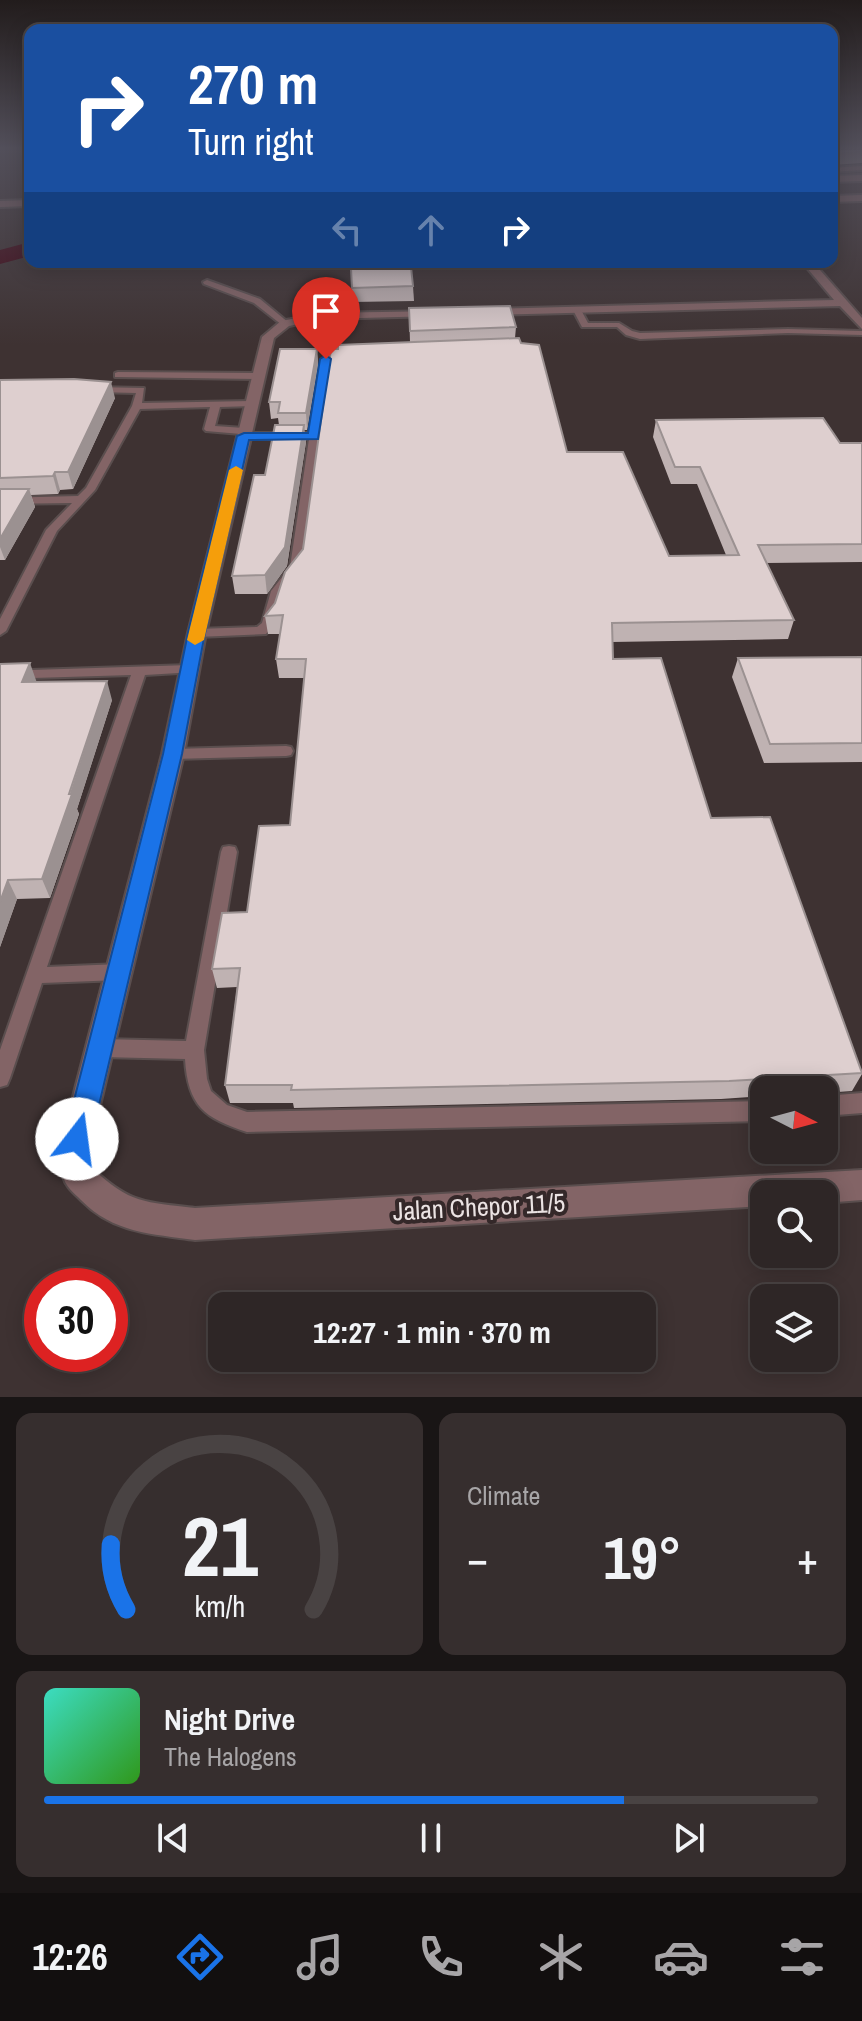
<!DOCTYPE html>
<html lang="en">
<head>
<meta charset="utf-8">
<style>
	:root { --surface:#2e2626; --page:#362e2e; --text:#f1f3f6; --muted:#a7a5a7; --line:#494343; --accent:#1a73e8 }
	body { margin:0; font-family:"Archivo Narrow",sans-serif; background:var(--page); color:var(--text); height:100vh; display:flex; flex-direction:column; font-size:30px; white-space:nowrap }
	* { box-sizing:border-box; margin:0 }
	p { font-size:26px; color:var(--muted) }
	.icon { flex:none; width:44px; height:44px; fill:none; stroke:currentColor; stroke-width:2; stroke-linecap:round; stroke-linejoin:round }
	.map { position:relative; height:1397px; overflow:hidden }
	.details { display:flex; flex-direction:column; gap:16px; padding:16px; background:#191515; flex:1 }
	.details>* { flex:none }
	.banner { position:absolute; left:24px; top:24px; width:814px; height:244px; border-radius:16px; box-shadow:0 4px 20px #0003,0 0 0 2px var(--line); background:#1a4fa0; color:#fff; overflow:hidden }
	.needle { width:52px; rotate:96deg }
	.controls { position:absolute; left:750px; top:1076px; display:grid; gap:16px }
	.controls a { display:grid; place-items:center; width:88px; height:88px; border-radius:16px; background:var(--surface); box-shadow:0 4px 20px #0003,0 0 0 2px var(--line); font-size:40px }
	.speed { position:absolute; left:24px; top:1268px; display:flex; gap:16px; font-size:40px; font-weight:700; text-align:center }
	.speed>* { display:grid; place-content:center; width:104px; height:104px; border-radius:50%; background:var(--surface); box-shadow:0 4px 20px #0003,0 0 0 2px var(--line); line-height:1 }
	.speed .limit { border:12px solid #d22; background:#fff; color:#111 }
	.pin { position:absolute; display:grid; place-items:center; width:68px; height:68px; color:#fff; margin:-82px -34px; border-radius:50% 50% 50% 0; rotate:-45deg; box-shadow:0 0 8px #0007 }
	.pin .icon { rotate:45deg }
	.me { position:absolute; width:88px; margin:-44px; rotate:15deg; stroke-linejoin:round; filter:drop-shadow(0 0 6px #0008) }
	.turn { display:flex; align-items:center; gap:28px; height:168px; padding:0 32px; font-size:36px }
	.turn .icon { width:104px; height:104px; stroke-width:2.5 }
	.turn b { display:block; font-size:56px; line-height:68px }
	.lanes { display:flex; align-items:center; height:76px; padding:0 32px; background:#0003; justify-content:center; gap:40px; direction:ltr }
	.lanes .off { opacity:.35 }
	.big { font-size:60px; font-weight:800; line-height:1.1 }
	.details .widget { flex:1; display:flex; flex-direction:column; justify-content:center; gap:12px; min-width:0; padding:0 28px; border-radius:16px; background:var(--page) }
	.details .dial { align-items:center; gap:0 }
	.dial svg { height:208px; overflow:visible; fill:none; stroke:var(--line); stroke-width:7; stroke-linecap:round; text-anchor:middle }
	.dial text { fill:var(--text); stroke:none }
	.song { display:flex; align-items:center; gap:24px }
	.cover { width:96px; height:96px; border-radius:12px; background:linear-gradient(135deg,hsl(170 70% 55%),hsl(110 70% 35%)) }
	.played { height:8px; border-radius:4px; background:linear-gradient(90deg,var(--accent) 75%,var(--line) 75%) }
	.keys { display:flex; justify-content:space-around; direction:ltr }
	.heat { display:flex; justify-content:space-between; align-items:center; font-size:44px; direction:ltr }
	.details .tiles { flex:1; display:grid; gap:16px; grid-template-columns:1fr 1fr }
	.widget:last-child { grid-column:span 2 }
	.trip { position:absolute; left:208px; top:1292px; width:448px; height:80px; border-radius:16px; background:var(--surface); box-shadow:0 4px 20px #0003,0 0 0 2px var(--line); font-weight:800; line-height:80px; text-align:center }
	.menu { display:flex; height:128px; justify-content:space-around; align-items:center; background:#120f0f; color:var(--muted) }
	.menu .icon { width:56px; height:56px }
	.menu .current { color:var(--accent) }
	.menu b { font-size:36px; color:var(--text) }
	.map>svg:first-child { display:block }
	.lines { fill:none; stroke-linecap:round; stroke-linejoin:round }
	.river { fill:#400412; fill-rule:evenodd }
	.service-casing { stroke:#5a4e4e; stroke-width:4 }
	.minor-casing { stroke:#5a4e4e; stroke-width:4 }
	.service { fill:#836466; fill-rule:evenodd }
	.minor { fill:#836466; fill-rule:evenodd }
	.wall { fill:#bfb2b2 }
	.shaded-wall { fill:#9b9191 }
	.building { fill:#decfcf; stroke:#9b9191; stroke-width:2 }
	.route { fill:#1a73e8; stroke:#114b97; stroke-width:2 }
	.slow { fill:#f59e0b }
	.labels { text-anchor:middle; stroke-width:8; stroke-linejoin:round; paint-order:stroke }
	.near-street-label { font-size:26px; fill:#ebe3e3; stroke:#342829 }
</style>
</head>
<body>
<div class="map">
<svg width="862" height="1397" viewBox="0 0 862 1397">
	<rect width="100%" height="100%" fill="#3e3232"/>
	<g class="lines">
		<!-- river -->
		<polygon class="river" points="30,242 30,256 0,264 0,250"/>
		<!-- service casing -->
		<g class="service-casing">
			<g id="service">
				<polygon points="862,166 862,170 832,172 832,168"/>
				<polygon points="207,280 260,299 289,323 282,325 254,303 204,284 203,282"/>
				<polygon points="577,308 580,308 588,323 619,323 632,331 640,333 788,329 862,331 862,335 788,333 640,339 626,335 617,327 582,327 573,310"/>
				<polygon points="346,350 349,351 349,355 330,361 302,567 283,591 274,624 266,634 197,637 191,633 197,629 257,627 262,623 271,591 290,567 309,439 244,439 239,436 241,434 206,431 204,429 210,407 140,409 95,490 57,531 6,631 0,635 0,619 46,530 72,503 0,504 0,498 78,496 86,488 132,406 136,393 96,392 91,389 93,387 144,388 142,403 251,401 256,404 254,406 220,407 215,426 244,428 247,429 248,433 310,433 322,359"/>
				<polygon points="118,372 257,373 261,376 257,379 115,377 115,373"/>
				<polygon points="190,665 197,669 195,672 145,675 47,967 120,964 126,966 129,972 126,978 120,980 42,983 10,1078 7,1085 0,1087 0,1050 131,675 0,679 0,671"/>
				<polygon points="286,746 291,747 293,751 291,755 286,756 173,759 168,758 166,754 168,750 173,749"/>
				<path d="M229,846L235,847L237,852L204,1050L207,1079L211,1091L227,1105L247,1112L764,1101V1121L247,1132C204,1118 188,1106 185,1059L102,1057L95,1054L92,1048L95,1042L102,1039L186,1041L221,852L223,847Z"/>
				<polygon points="862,1093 862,1113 824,1116 824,1096"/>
			</g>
		</g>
		<!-- minor casing -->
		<g class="minor-casing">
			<g id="minor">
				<polygon points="862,175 862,181 832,182 832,176"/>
				<polygon points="862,195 862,201 832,202 832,196"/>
				<polygon points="30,200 30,206 0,207 0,201"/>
				<polygon points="802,262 813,262 862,318 862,329 840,306 488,315 482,312 488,309 834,300"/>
				<path d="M440,311V315L436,316L323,319L289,326L274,338L206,633L184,754L92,1139V1168C130,1204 145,1202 195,1208L862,1170V1200L824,1203V1194H764V1206L195,1240C152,1234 113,1233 81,1200C74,1193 65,1186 63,1176C60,1165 62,1151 62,1139L162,754L188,633L262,337L281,321L323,313Z"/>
			</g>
		</g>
		<!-- service -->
		<use href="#service" class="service"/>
		<!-- minor -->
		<use href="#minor" class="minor"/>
	</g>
	<!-- wall -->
	<g class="wall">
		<polygon points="402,267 413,286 414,301 352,302 352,288"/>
		<polygon points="409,308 516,327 515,338 567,452 669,556 726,555 697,484 671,484 653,437 656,420 840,443 862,443 862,562 766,563 794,620 788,639 612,642 613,659 711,818 862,1071 862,1074 852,1091 824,1093 824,1090 764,1090 764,1096 721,1099 294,1108 293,1103 230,1103 225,1085 237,987 217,988 212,969 247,912 290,825 305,678 279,678 276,659 280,634 268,634 265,616 275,603 410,342"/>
		<polygon points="317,349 318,365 307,430 304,430 306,442 287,566 267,594 235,594 232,576 265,475 279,425 278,418 271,419 269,402"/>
		<polygon points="0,380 115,398 73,489 60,490 58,494 31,495 35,507 5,560 0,560"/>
		<polygon points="862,657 862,762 764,763 732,677 738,658"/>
		<polygon points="0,664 37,682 112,700 77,809 79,814 50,898 17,899 0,947"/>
	</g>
	<!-- shaded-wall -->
	<g class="shaded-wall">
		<polygon points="862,152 862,163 832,165 832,154"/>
		<polygon points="317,349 318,365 307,430 306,413"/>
		<polygon points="111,382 115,398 73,489 68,472"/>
		<polygon points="304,425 306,442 287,566 267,594 265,575"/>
		<polygon points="55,472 60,490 58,494 53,476"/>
		<polygon points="29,489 35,507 5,560 0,547 0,539"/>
		<polygon points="30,663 37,683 22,682"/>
		<polygon points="107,681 112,700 77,809 79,814 50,898 42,879"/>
		<polygon points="8,880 17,899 0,947 0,902"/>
	</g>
	<!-- building -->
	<g class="building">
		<polygon points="832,149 862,149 862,152 832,154"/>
		<polygon points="360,262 401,262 402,267 411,267 413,286 352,288 351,268 360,268"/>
		<polygon points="510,306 516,327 410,331 409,308"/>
		<polygon points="519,338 521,343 539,345 567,452 623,452 669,556 739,555 700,467 675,467 656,420 823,418 840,443 862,443 862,544 758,545 794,620 612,623 613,659 661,658 711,818 770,817 862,1073 729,1081 291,1090 292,1085 225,1085 240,968 212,969 222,913 247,912 259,826 290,825 306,659 276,659 283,615 265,616 275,603 285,572 303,549 331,349 338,349 338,345"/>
		<polygon points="280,349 317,349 306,413 278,413 280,402 269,402"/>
		<polygon points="74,379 111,382 68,472 55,472 53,476 0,478 0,380"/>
		<polygon points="275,425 304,425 285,547 265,575 232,576 254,475 265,475"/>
		<polygon points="0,489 29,489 0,539"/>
		<polygon points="862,657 862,743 770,744 738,658"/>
		<polygon points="30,663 22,682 107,681 69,794 72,794 42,879 8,880 0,902 0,664"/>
	</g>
	<!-- sky -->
	<linearGradient id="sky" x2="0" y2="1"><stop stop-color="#221c1c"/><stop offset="0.43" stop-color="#524f5a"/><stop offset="1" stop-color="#524f5a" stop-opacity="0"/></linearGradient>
	<rect width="862" height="345" fill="url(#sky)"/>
	<!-- route -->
	<polygon class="route" points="326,355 331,359 318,439 249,440 205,633 182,754 91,1139 87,1148 77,1152 68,1148 64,1139 163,754 188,633 237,436 244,433 308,433 320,359"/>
	<!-- slow -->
	<polygon class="slow" points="236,466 243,470 204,640 195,645 187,640 229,470"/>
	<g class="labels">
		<!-- near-street labels -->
		<g class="near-street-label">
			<text transform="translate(479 1207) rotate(-3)" y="9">Jalan Chepor 11/5</text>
		</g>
	</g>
</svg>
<div class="controls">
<a><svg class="needle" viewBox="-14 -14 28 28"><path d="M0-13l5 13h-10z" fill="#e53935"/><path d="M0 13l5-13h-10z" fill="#a7a5a7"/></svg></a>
<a><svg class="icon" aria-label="search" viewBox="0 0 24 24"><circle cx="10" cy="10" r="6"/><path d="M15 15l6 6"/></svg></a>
<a><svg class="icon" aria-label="layers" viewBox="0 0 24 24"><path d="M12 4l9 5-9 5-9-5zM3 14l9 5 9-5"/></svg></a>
</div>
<div class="speed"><div class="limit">30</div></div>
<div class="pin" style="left:326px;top:359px;background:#d93025"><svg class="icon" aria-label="arrive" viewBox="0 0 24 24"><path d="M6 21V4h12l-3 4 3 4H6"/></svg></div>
<svg class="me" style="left:77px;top:1139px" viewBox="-20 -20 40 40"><circle r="19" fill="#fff"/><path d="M0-13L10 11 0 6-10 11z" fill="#1a73e8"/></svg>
<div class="trip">12:27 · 1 min · 370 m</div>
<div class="banner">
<div class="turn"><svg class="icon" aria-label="right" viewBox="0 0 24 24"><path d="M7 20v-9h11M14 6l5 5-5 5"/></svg><div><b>270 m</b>Turn right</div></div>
<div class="lanes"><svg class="icon off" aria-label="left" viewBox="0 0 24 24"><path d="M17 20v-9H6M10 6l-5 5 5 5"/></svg><svg class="icon off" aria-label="ahead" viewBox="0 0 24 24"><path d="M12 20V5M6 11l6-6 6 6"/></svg><svg class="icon" aria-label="right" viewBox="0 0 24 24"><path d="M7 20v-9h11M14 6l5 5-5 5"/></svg></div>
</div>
</div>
<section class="details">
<div class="tiles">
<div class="widget dial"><svg viewBox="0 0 100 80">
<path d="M14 69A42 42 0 1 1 86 69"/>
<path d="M14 69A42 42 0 0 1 8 44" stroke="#1a73e8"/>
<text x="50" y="56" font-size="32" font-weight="700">21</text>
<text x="50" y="72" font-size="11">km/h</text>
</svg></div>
<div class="widget"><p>Climate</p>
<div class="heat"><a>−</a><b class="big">19°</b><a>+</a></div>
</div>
<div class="widget">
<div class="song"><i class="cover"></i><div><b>Night Drive</b><p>The Halogens</p></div></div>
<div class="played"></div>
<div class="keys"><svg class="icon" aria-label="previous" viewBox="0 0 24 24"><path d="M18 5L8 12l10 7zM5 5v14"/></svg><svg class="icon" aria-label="pause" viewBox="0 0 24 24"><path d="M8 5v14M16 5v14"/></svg><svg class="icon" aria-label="next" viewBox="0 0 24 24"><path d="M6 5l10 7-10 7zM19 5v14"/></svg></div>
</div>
</div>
</section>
<nav class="menu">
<b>12:26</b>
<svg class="icon current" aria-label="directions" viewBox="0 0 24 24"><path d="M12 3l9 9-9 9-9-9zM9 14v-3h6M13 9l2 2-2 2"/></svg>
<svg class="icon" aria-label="music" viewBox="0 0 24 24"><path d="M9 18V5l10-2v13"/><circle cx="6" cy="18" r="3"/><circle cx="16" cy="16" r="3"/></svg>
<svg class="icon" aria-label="phone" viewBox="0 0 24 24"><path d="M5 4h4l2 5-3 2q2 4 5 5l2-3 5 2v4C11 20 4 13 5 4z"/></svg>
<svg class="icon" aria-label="climate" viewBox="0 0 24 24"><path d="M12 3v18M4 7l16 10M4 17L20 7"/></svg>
<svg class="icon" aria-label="car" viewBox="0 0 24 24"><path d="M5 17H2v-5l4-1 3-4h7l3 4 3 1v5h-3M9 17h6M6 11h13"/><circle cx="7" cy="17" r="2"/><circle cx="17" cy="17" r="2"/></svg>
<svg class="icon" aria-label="filters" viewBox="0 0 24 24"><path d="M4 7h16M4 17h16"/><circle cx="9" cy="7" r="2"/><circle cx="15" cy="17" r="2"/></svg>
</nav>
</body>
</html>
